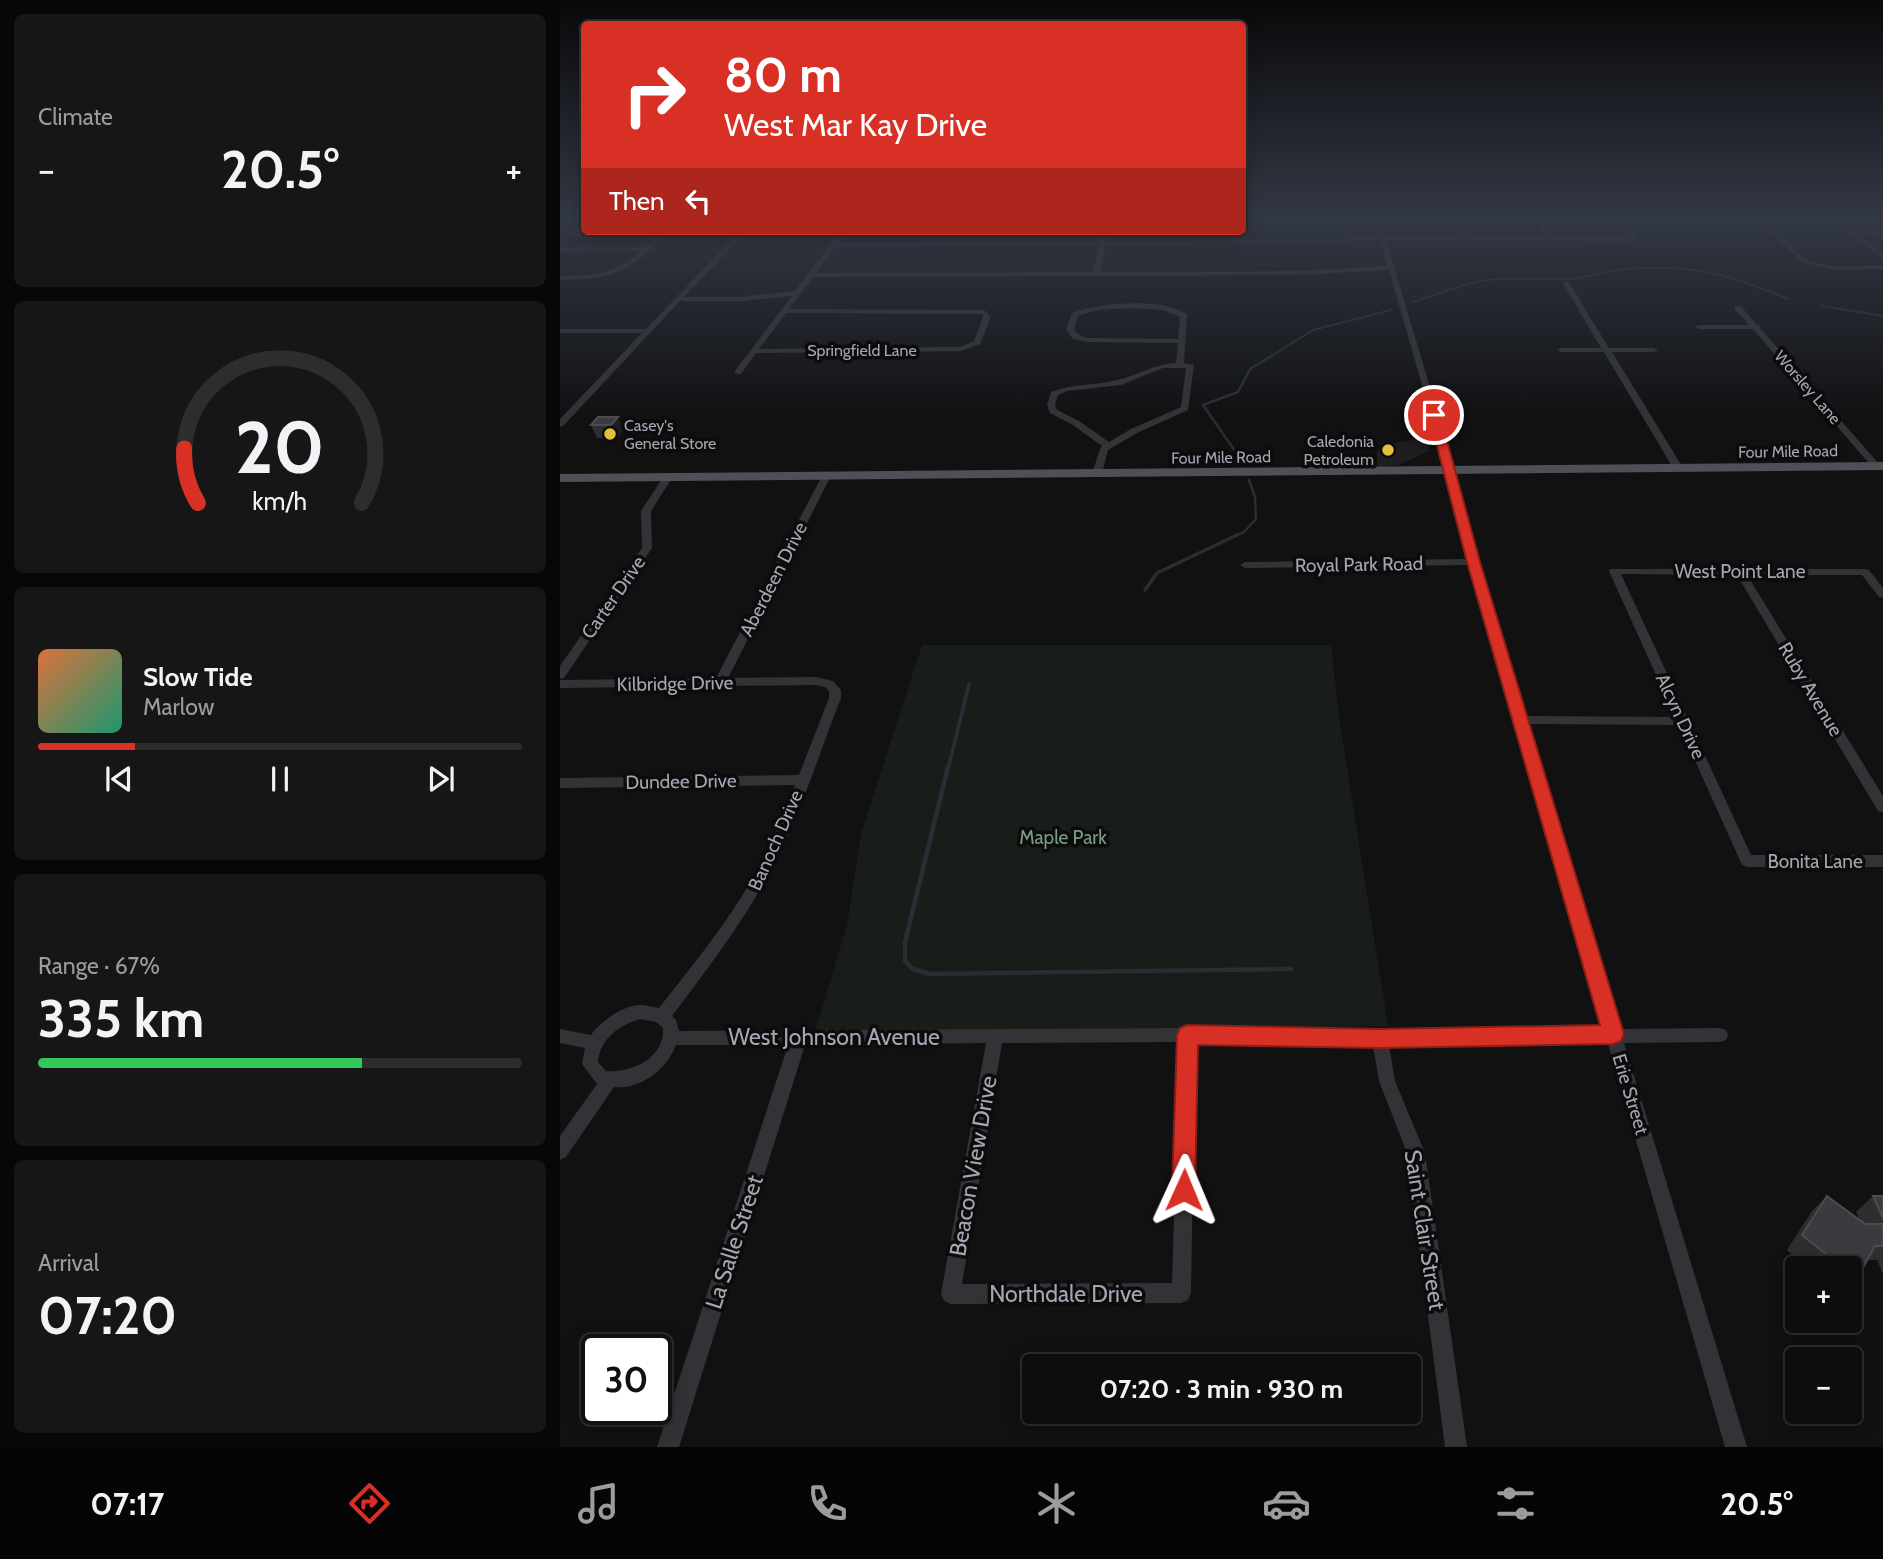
<!DOCTYPE html>
<html lang="en">
<head>
<meta charset="utf-8">
<style>
	:root { --surface:#0d0d0e; --page:#161617; --text:#f1f3f6; --muted:#9a9c9e; --line:#2d2d2e; --accent:#d93025 }
	body { margin:0; font-family:Cabin,sans-serif; background:var(--page); color:var(--text); height:100vh; display:flex; flex-direction:column; font-size:26px; white-space:nowrap }
	* { box-sizing:border-box; margin:0 }
	p { font-size:23px; color:var(--muted) }
	.icon { flex:none; width:38px; height:38px; fill:none; stroke:currentColor; stroke-width:2; stroke-linecap:round; stroke-linejoin:round }
	.map { position:relative; flex:1; overflow:hidden }
	.sheet { display:flex; flex-direction:column; gap:14px; padding:14px; background:#070708; width:560px }
	.sheet>* { flex:none }
	.top-card { position:absolute; left:21px; top:21px; width:665px; height:214px; border-radius:7px; box-shadow:0 4px 18px #0003,0 0 0 2px var(--line); background:#d93025; color:#fff; overflow:hidden }
	.buttons { position:absolute; left:1225px; top:1256px; display:grid; gap:14px }
	.buttons a { display:grid; place-items:center; width:77px; height:77px; border-radius:7px; background:var(--surface); box-shadow:0 4px 18px #0003,0 0 0 2px var(--line); font-size:35px }
	.speed { position:absolute; left:21px; top:1334px; display:flex; gap:14px; font-size:35px; font-weight:700; text-align:center }
	.speed>* { display:grid; place-content:center; width:91px; height:91px; border-radius:50%; background:var(--surface); box-shadow:0 4px 18px #0003,0 0 0 2px var(--line); line-height:1 }
	.speed .limit { border:4px solid #111; border-radius:10px; background:#fff; color:#111 }
	.pin { position:absolute; display:grid; place-items:center; width:60px; height:60px; color:#fff; margin:-30px; border:4px solid #fff; border-radius:50%; box-shadow:0 2px 7px #0007 }
	.me { position:absolute; width:77px; margin:-38px; rotate:1deg; stroke-linejoin:round; filter:drop-shadow(0 0 5px #0008) }
	.turn { display:flex; align-items:center; gap:24px; height:147px; padding:0 28px; font-size:32px }
	.turn .icon { width:91px; height:91px; stroke-width:2.5 }
	.turn b { display:block; font-size:49px; line-height:60px }
	.then { display:flex; align-items:center; height:66px; padding:0 28px; background:#0003; gap:14px; font-size:26px }
	.big { font-size:52px; font-weight:700; line-height:1.1 }
	.sheet .card { flex:1; display:flex; flex-direction:column; justify-content:center; gap:10px; min-width:0; padding:0 24px; border-radius:10px; background:var(--page) }
	.sheet .dial { align-items:center; gap:0 }
	.dial svg { height:182px; overflow:visible; fill:none; stroke:var(--line); stroke-width:7; stroke-linecap:round; text-anchor:middle }
	.dial text { fill:var(--text); stroke:none }
	.song { display:flex; align-items:center; gap:21px }
	.cover { width:84px; height:84px; border-radius:10px; background:linear-gradient(135deg,hsl(20 70% 55%),hsl(160 70% 35%)) }
	.played { height:7px; border-radius:4px; background:linear-gradient(90deg,var(--accent) 20%,var(--line) 20%) }
	.keys { display:flex; justify-content:space-around; direction:ltr }
	.heat { display:flex; justify-content:space-between; align-items:center; font-size:38px; direction:ltr }
	.charge { height:10px; border-radius:5px; background:linear-gradient(90deg,#34c759 67%,var(--line) 0) }
	.trip { position:absolute; left:462px; top:1354px; width:399px; height:70px; border-radius:7px; background:var(--surface); box-shadow:0 4px 18px #0003,0 0 0 2px var(--line); font-weight:700; line-height:70px; text-align:center }
	.tabs { display:flex; height:112px; justify-content:space-around; align-items:center; background:#050506; color:var(--muted) }
	.tabs .icon { width:49px; height:49px }
	.tabs .on { color:var(--accent) }
	.tabs b { font-size:32px; color:var(--text) }
	main { display:flex; flex:1; min-height:0 }
	.map>svg:first-child { display:block }
	.built { fill:#1e1d1f }
	.green { fill:#181d19 }
	.lines { fill:none; stroke-linecap:round; stroke-linejoin:round }
	.stream-far3 { stroke:#292e35; stroke-width:2 }
	.stream-far2 { stroke:#292e35; stroke-width:2.5 }
	.stream-far1 { stroke:#292e35; stroke-width:3.5 }
	.stream { stroke:#292e35; stroke-width:4.5 }
	.minor { fill:#333337; fill-rule:evenodd }
	.major { fill:#4f4f56; fill-rule:evenodd }
	.wall { fill:#2e2d30 }
	.shaded-wall { fill:#1d1c1e }
	.building { fill:#3b3a3e; stroke:#4b4b50; stroke-width:2 }
	.route { fill:#d93025; stroke:#8d1f18; stroke-width:2 }
	.poi-dot { fill:#e1c03a; stroke:#0c0c0d; stroke-width:2.5 }
	.labels { text-anchor:middle; stroke-width:7; stroke-linejoin:round; paint-order:stroke }
	.far-street-label { font-size:16px; fill:#a4a6b2; stroke:#0c0c0d }
	.far-poi-label { font-size:16px; fill:#a4a6b2; stroke:#0c0c0d; text-anchor:start }
	.street-label { font-size:19px; fill:#a4a6b2; stroke:#0c0c0d }
	.park-label { font-size:19px; fill:#7c9c82; stroke:#0c0c0d }
	.near-street-label { font-size:23px; fill:#a4a6b2; stroke:#0c0c0d }
</style>
</head>
<body>
<main>
<section class="sheet">
<div class="card"><p>Climate</p>
<div class="heat"><a>−</a><b class="big">20.5°</b><a>+</a></div>
</div>
<div class="card dial"><svg viewBox="0 0 100 80">
<path d="M14 69A42 42 0 1 1 86 69"/>
<path d="M14 69A42 42 0 0 1 8 45" stroke="#d93025"/>
<text x="50" y="56" font-size="32" font-weight="700">20</text>
<text x="50" y="72" font-size="11">km/h</text>
</svg></div>
<div class="card">
<div class="song"><i class="cover"></i><div><b>Slow Tide</b><p>Marlow</p></div></div>
<div class="played"></div>
<div class="keys"><svg class="icon" aria-label="previous" viewBox="0 0 24 24"><path d="M18 5L8 12l10 7zM5 5v14"/></svg><svg class="icon" aria-label="pause" viewBox="0 0 24 24"><path d="M8 5v14M16 5v14"/></svg><svg class="icon" aria-label="next" viewBox="0 0 24 24"><path d="M6 5l10 7-10 7zM19 5v14"/></svg></div>
</div>
<div class="card"><p>Range · 67%</p><b class="big">335 km</b><div class="charge"></div></div>
<div class="card"><p>Arrival</p><b class="big">07:20</b></div>
</section>
<div class="map">
<svg width="1323" height="1447" viewBox="0 0 1323 1447">
	<rect width="100%" height="100%" fill="#111112"/>
	<!-- built -->
	<polygon class="built" points="857,439 866,440 869,451 839,465 817,467 817,452 830,444"/>
	<!-- green -->
	<polygon class="green" points="362,645 771,645 779,717 828,1026 255,1032 287,925 301,834"/>
	<g class="lines">
		<!-- stream-far3 -->
		<g class="stream-far3">
			<path d="M852,302C878,295 902,283 928,280C958,277 990,281 1019,278C1035,275 1051,270 1067,269C1131,264 1170,274 1228,299"/>
			<polyline points="1262,306 1323,316"/>
			<polyline points="710,357 753,330 831,310"/>
		</g>
		<!-- stream-far2 -->
		<g class="stream-far2">
			<polyline points="684,464 643,405 678,392 690,369 713,355"/>
			<polyline points="673,537 684,532 696,519 695,497 689,480"/>
		</g>
		<!-- stream-far1 -->
		<g class="stream-far1">
			<polyline points="585,590 597,573 677,535"/>
			<polyline points="388,769 409,684"/>
		</g>
		<!-- stream -->
		<polyline class="stream" points="388,767 345,942 345,961 353,969 370,974 731,969"/>
		<!-- minor -->
		<g class="minor">
			<path d="M813,216H819L825,236H902L892,216H898L908,237H985L972,216H978L992,237H1069L1053,216H1059L1077,239L1074,241L826,240L887,444L918,562L965,716L1115,717L1049,571L1050,569H1305L1309,570L1323,588V598L1319,597L1302,575H1187L1323,796V812L1318,811L1177,575L1061,574L1191,855H1323V867H1187L1182,865L1119,725L967,724L1060,1029L1160,1028L1166,1030L1168,1035L1166,1040L1160,1042L1064,1043L1187,1447H1165L1048,1044L829,1046L835,1081L865,1153L907,1447H885L847,1153L819,1081L813,1046L635,1042L631,1293L628,1300L621,1303L391,1304L384,1301L381,1294L426,1043L245,1045L119,1447H97L228,1045H116C107,1069 81,1090 54,1087L6,1157L0,1160V1136L37,1084L22,1064L25,1048L0,1043V1029L31,1035C41,1021 63,1005 81,1005C86,1005 93,1007 99,1008C127,972 157,936 182,896C204,861 220,823 235,785L0,788V778L239,775L269,698V691L265,687L256,685L0,688V680L156,678L263,474L266,473L271,476L168,678L256,677L273,681L281,690V698C259,754 241,813 213,866C185,920 148,968 112,1016L116,1020L119,1031L627,1028L820,1032L1044,1029L909,565L685,568L680,565L685,562L907,559L879,444L829,270L738,275L253,277L229,309L424,310L431,317L420,344L401,351L196,353L181,374H178L174,372L232,296L181,301H120L3,426L0,427V419L82,333H0V329H86L180,231H186L124,297H181L235,291L281,231H287L278,243L540,241L543,231H549L547,241L758,240L819,236ZM799,240H820L827,266L738,271L540,272L546,245L758,244ZM539,245L533,272L256,273L275,247ZM226,313L422,314L423,317L414,341L400,347L199,349ZM80,1019L96,1022L103,1028C105,1058 72,1073 46,1071L38,1062C40,1039 59,1025 80,1019ZM619,1042L612,1283L402,1284L442,1043Z"/>
			<polygon points="1193,216 1199,216 1246,260 1255,263 1283,267 1323,265 1323,269 1272,270 1242,262"/>
			<polygon points="1268,216 1274,216 1295,232 1309,230 1323,233 1323,237 1309,234 1299,235 1323,254 1323,259"/>
			<polygon points="24,225 24,229 15,233 33,231 32,232 18,237 5,233"/>
			<path d="M102,231H109C70,272 56,279 0,280V276C34,275 54,275 81,251H0V247H85Z"/>
			<polygon points="1006,281 1009,283 1049,348 1094,348 1098,350 1094,352 1052,352 1123,468 1121,470 1115,470 1113,468 1044,352 1001,352 997,350 1001,348 1041,348 1003,283"/>
			<path d="M553,304C577,303 605,301 627,314L624,363L634,365L628,410L577,433L548,450L542,474L537,477L532,474L540,449L542,446L513,425L490,413L487,405L491,392C512,383 535,386 557,380C578,375 594,364 616,363L618,343L528,342L513,339L506,330L512,313L524,309ZM570,308L603,310L620,317L618,339L528,338L519,335L514,330L518,316L537,310ZM603,368H626L621,407L571,429L549,442L519,421L497,410L495,405L498,395L507,391L561,385Z"/>
			<polygon points="1175,306 1181,306 1197,325 1200,325 1200,328 1319,464 1319,468 1313,468 1193,329 1139,329 1135,327 1139,325 1189,325 1175,310"/>
			<polygon points="107,475 112,478 91,511 92,548 4,678 0,679 0,666 82,548 81,511 104,476"/>
		</g>
		<!-- major -->
		<polygon class="major" points="1323,462 1323,470 0,482 0,474"/>
	</g>
	<!-- wall -->
	<g class="wall">
		<polygon points="58,417 63,430 57,438 37,438 31,425"/>
		<polygon points="1267,1196 1300,1220 1296,1212 1313,1196 1323,1196 1323,1274 1317,1260 1307,1260 1297,1278 1290,1284 1290,1269 1250,1269 1227,1250 1252,1211"/>
	</g>
	<!-- shaded-wall -->
	<polygon class="shaded-wall" points="58,417 63,430 57,438 51,425"/>
	<!-- building -->
	<g class="building">
		<polygon points="38,417 58,417 51,425 31,425"/>
		<polygon points="1267,1196 1305,1224 1323,1224 1323,1246 1315,1246 1297,1278 1290,1273 1290,1269 1285,1269 1242,1235"/>
		<polygon points="1313,1196 1323,1196 1323,1218"/>
	</g>
	<!-- sky -->
	<linearGradient id="sky" x2="0" y2="1"><stop stop-color="#09090a"/><stop offset="0.52" stop-color="#323844"/><stop offset="1" stop-color="#323844" stop-opacity="0"/></linearGradient>
	<rect width="1323" height="418" fill="url(#sky)"/>
	<!-- route -->
	<polygon class="route" points="874,412 880,415 920,562 1064,1034 1061,1041 1053,1044 820,1048 638,1045 635,1190 632,1198 624,1202 615,1198 612,1190 617,1035 620,1028 627,1025 820,1029 1040,1025 907,562 869,415"/>
	<!-- markers -->
	<g class="poi-dot">
		<circle cx="50" cy="434" r="7"/>
		<circle cx="828" cy="450" r="7"/>
	</g>
	<g class="labels">
		<!-- far-street labels -->
		<g class="far-street-label">
			<text x="302" y="356">Springfield Lane</text>
			<text transform="translate(1248 387) rotate(49)" y="6">Worsley Lane</text>
			<text transform="translate(1228 451) rotate(-1)" y="6">Four Mile Road</text>
			<text transform="translate(661 457) rotate(-1)" y="6">Four Mile Road</text>
		</g>
		<!-- far-poi labels -->
		<g class="far-poi-label">
			<text x="64" y="431">Casey's<tspan x="64" dy="18">General Store</tspan></text>
			<text x="814" y="447" text-anchor="end">Caledonia<tspan x="814" dy="18">Petroleum</tspan></text>
		</g>
		<!-- street labels -->
		<g class="street-label">
			<text transform="translate(799 564) rotate(-1)" y="7">Royal Park Road</text>
			<text x="1180" y="578">West Point Lane</text>
			<text transform="translate(213 579) rotate(-63)" y="7">Aberdeen Drive</text>
			<text transform="translate(53 597) rotate(-55)" y="7">Carter Drive</text>
			<text transform="translate(115 683) rotate(-1)" y="7">Kilbridge Drive</text>
			<text transform="translate(1251 689) rotate(59)" y="7">Ruby Avenue</text>
			<text transform="translate(1121 716) rotate(65)" y="7">Alcyn Drive</text>
			<text transform="translate(121 781) rotate(-1)" y="7">Dundee Drive</text>
			<text transform="translate(215 840) rotate(-66)" y="7">Banoch Drive</text>
			<text x="1255" y="868">Bonita Lane</text>
			<text transform="translate(1071 1094) rotate(73)" y="7">Erie Street</text>
		</g>
		<!-- park labels -->
		<g class="park-label">
			<text x="503" y="844">Maple Park</text>
		</g>
		<!-- near-street labels -->
		<g class="near-street-label">
			<text x="274" y="1045">West Johnson Avenue</text>
			<text transform="translate(413 1166) rotate(-80)" y="8">Beacon View Drive</text>
			<text transform="translate(865 1230) rotate(81)" y="8">Saint Clair Street</text>
			<text transform="translate(174 1242) rotate(-72)" y="8">La Salle Street</text>
			<text x="506" y="1302">Northdale Drive</text>
		</g>
	</g>
</svg>
<div class="buttons">
<a>+</a>
<a>−</a>
</div>
<div class="speed"><div class="limit">30</div></div>
<div class="pin" style="left:874px;top:415px;background:#d93025"><svg class="icon" aria-label="arrive" viewBox="0 0 24 24"><path d="M6 21V4h12l-3 4 3 4H6"/></svg></div>
<svg class="me" style="left:624px;top:1190px" viewBox="-20 -20 40 40"><path d="M0-17L14 15 0 8-14 15z" fill="#d93025" stroke="#fff" stroke-width="4"/></svg>
<div class="trip">07:20 · 3 min · 930 m</div>
<div class="top-card">
<div class="turn"><svg class="icon" aria-label="right" viewBox="0 0 24 24"><path d="M7 20v-9h11M14 6l5 5-5 5"/></svg><div><b>80 m</b>West Mar Kay Drive</div></div>
<div class="then">Then<svg class="icon" aria-label="left" viewBox="0 0 24 24"><path d="M17 20v-9H6M10 6l-5 5 5 5"/></svg></div>
</div>
</div>
</main>
<nav class="tabs">
<b>07:17</b>
<svg class="icon on" aria-label="directions" viewBox="0 0 24 24"><path d="M12 3l9 9-9 9-9-9zM9 14v-3h6M13 9l2 2-2 2"/></svg>
<svg class="icon" aria-label="music" viewBox="0 0 24 24"><path d="M9 18V5l10-2v13"/><circle cx="6" cy="18" r="3"/><circle cx="16" cy="16" r="3"/></svg>
<svg class="icon" aria-label="phone" viewBox="0 0 24 24"><path d="M5 4h4l2 5-3 2q2 4 5 5l2-3 5 2v4C11 20 4 13 5 4z"/></svg>
<svg class="icon" aria-label="climate" viewBox="0 0 24 24"><path d="M12 3v18M4 7l16 10M4 17L20 7"/></svg>
<svg class="icon" aria-label="car" viewBox="0 0 24 24"><path d="M5 17H2v-5l4-1 3-4h7l3 4 3 1v5h-3M9 17h6M6 11h13"/><circle cx="7" cy="17" r="2"/><circle cx="17" cy="17" r="2"/></svg>
<svg class="icon" aria-label="filters" viewBox="0 0 24 24"><path d="M4 7h16M4 17h16"/><circle cx="9" cy="7" r="2"/><circle cx="15" cy="17" r="2"/></svg>
<b>20.5°</b>
</nav>
</body>
</html>
